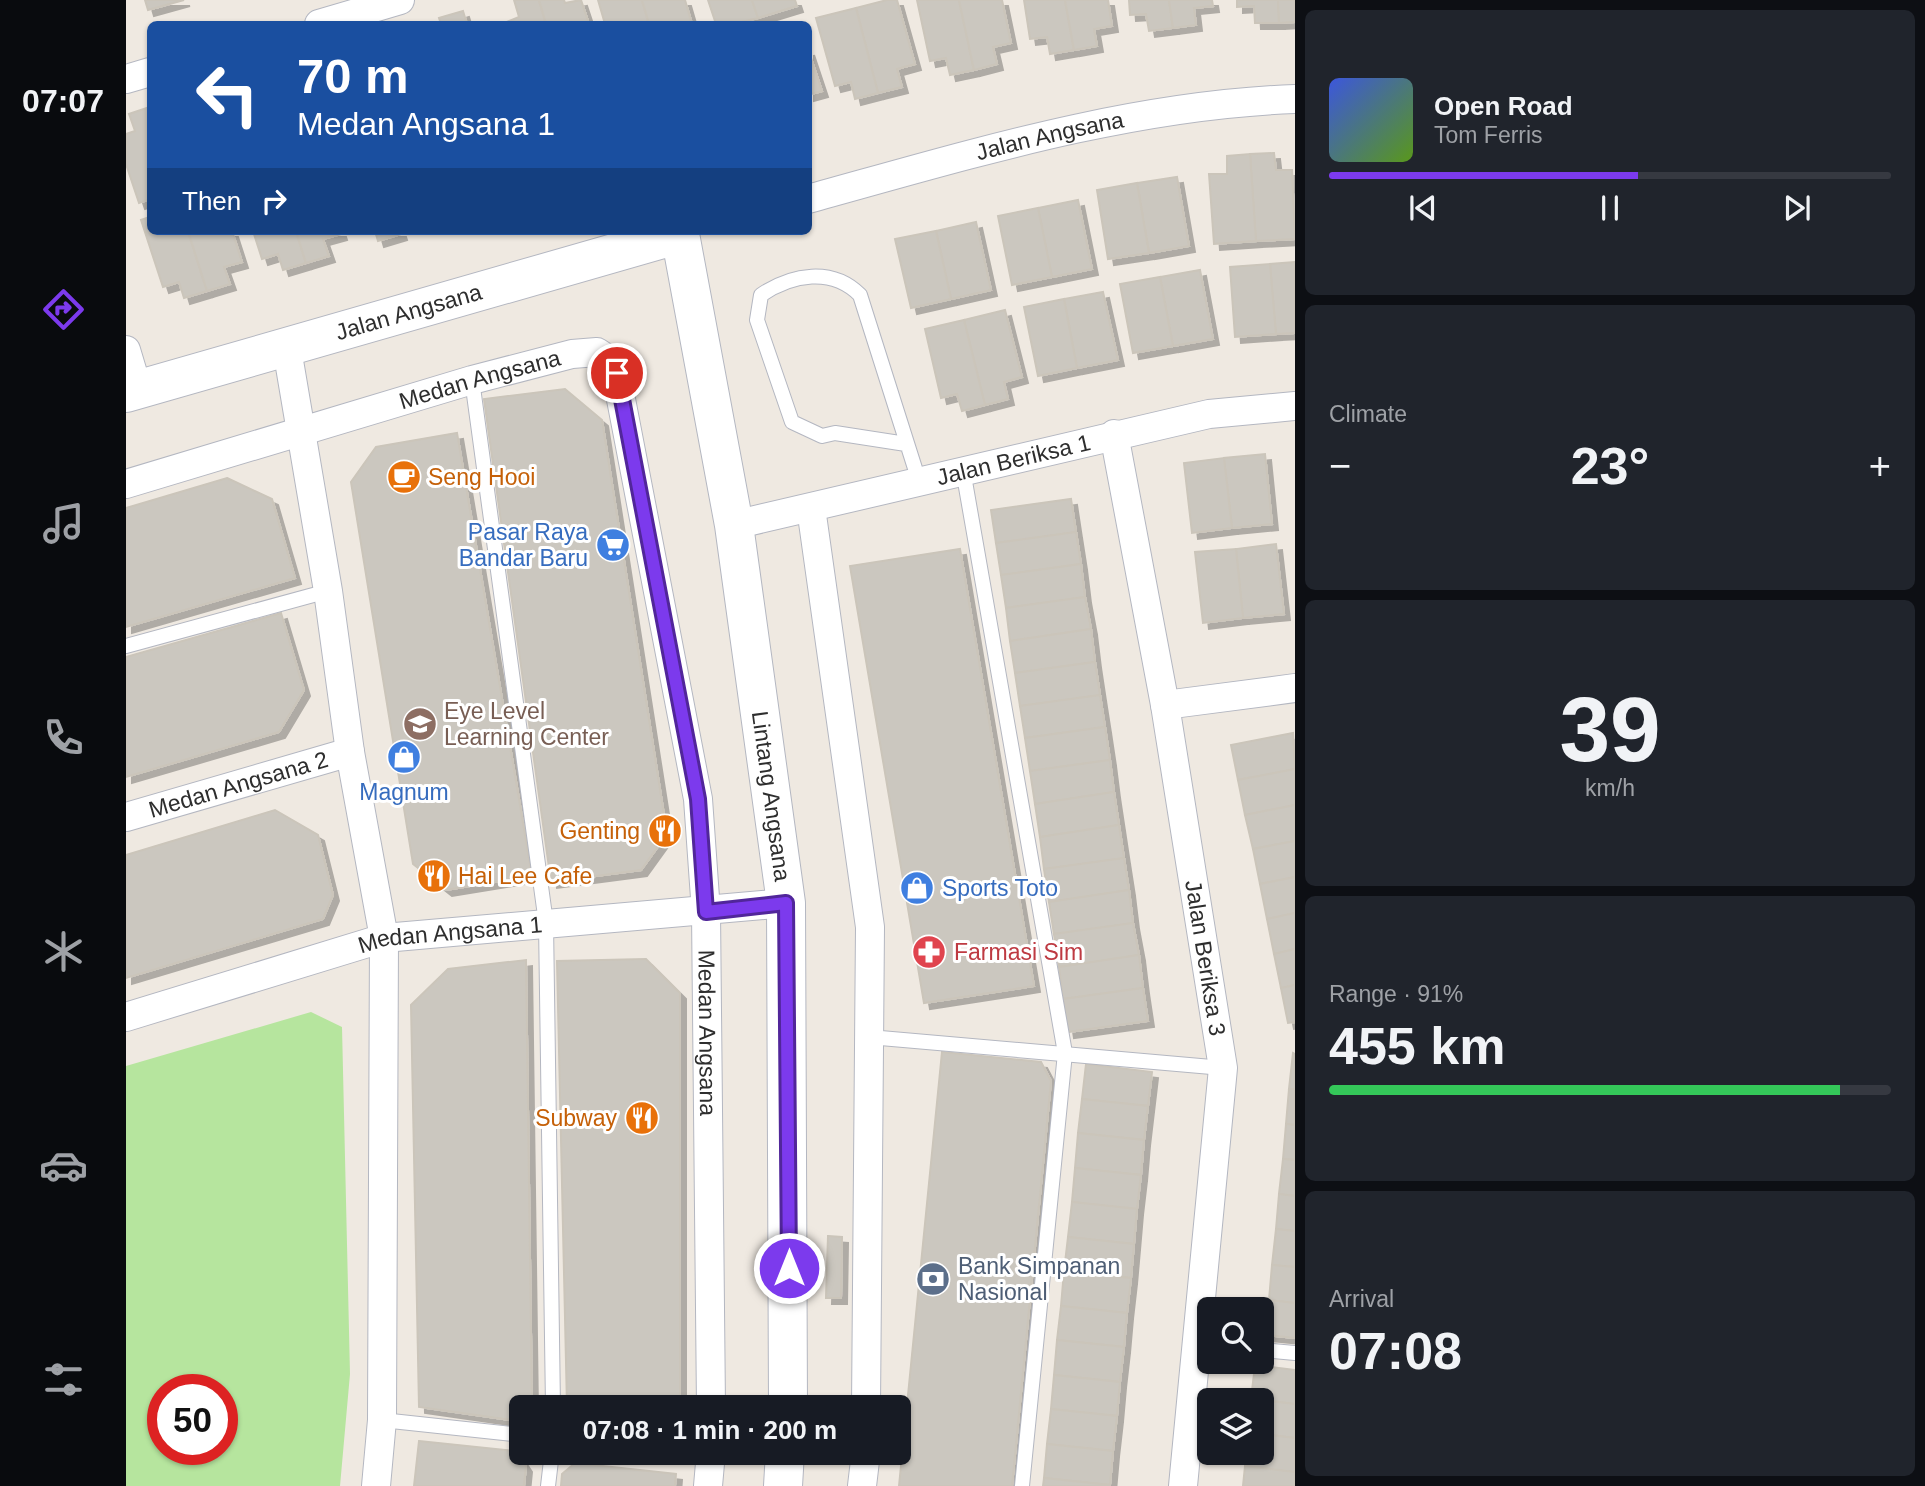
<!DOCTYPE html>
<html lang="en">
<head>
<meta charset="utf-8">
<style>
	:root { --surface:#171b24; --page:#20242c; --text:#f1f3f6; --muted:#9ea1a6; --line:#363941; --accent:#7c3aed }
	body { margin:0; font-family:Helvetica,sans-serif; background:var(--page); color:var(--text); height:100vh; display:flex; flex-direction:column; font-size:26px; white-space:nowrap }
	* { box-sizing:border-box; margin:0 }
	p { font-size:23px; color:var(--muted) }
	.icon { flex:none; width:38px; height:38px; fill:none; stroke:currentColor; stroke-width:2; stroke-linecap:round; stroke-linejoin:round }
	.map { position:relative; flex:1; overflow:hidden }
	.panel { display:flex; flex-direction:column; gap:10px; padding:10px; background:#0d0f14; width:630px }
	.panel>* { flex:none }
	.hud { position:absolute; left:21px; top:21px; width:665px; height:214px; border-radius:10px; box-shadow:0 2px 5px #0004; background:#1a4fa0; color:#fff; overflow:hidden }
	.fabs { position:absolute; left:1071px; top:1297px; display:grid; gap:14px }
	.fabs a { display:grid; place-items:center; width:77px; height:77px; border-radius:10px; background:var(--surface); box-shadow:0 2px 5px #0004; font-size:35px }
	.speed { position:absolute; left:21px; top:1374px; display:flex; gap:14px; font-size:35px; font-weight:700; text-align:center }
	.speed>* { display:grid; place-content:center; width:91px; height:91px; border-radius:50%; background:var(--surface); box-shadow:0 2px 5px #0004; line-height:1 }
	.speed .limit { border:10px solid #d22; background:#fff; color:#111 }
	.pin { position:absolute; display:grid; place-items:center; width:60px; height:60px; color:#fff; margin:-30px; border:4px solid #fff; border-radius:50%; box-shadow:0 2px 7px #0007 }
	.me { position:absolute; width:77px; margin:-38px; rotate:0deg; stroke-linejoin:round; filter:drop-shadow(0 0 5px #0008) }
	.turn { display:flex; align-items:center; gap:24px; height:147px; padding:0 35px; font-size:32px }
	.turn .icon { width:91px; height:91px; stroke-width:2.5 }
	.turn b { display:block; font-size:49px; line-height:60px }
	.then { display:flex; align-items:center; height:66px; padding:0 35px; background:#0003; gap:14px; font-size:26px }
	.big { font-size:52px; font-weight:800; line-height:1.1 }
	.panel .card { flex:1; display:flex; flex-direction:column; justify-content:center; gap:10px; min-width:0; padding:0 24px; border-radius:10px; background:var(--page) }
	.panel .dial { align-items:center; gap:0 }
	.dial b { font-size:91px; line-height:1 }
	.song { display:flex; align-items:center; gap:21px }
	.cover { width:84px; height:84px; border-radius:10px; background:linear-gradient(135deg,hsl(230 70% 55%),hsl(90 70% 35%)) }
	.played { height:7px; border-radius:4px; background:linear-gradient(90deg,var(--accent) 55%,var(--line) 55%) }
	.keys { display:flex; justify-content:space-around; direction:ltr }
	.heat { display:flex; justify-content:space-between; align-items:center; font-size:38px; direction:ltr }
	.charge { height:10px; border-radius:5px; background:linear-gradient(90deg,#34c759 91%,var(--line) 0) }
	.trip { position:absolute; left:383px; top:1395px; width:402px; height:70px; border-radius:10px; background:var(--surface); box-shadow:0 2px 5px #0004; font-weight:800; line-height:70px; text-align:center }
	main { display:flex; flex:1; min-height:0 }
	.tab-bar { display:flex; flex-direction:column; width:126px; justify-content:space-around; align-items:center; background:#090b0e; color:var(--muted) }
	.tab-bar .icon { width:49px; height:49px }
	.tab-bar .active { color:var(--accent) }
	.tab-bar b { font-size:32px; color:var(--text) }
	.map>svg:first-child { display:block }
	.green { fill:#b6e59e; fill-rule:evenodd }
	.building { fill:#cbc7bf; stroke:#cbc5ba; stroke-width:2; filter:url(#shadow) }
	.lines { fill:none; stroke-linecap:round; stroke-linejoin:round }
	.service-casing { stroke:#b4b7c1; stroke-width:16 }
	.minor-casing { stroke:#b4b7c1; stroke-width:30 }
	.secondary-casing { stroke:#b4b7c1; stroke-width:40 }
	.service { stroke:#fff; stroke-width:14 }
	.minor { stroke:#fff; stroke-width:28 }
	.secondary { stroke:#fff; stroke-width:38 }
	.route-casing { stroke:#51269a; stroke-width:18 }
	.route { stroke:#7c3aed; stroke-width:12 }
	.labels { text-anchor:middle; stroke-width:6; stroke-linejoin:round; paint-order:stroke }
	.street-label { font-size:23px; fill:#2e2e2e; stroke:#fff }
	.food-label { font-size:23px; fill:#c56008; stroke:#fff; text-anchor:start }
	.shop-label { font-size:23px; fill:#366cbe; stroke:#fff; text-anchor:end }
	.education-label { font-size:23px; fill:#785e54; stroke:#fff; text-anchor:start }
	.health-label { font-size:23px; fill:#be3a42; stroke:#fff; text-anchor:start }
	.service-label { font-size:23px; fill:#4e5e75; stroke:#fff; text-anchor:start }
</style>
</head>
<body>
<main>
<nav class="tab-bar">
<b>07:07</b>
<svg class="icon active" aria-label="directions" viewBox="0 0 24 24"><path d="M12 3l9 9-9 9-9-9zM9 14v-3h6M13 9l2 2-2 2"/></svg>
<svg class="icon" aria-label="music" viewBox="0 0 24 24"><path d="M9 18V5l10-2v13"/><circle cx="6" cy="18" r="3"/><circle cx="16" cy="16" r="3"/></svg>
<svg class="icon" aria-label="phone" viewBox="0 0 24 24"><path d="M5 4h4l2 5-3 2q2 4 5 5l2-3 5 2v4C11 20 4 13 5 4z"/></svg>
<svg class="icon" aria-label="climate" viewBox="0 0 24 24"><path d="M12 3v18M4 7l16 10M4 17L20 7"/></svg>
<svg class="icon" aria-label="car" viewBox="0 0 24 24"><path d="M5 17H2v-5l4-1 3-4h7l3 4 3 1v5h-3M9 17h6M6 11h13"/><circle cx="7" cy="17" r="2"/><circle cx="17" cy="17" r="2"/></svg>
<svg class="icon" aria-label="filters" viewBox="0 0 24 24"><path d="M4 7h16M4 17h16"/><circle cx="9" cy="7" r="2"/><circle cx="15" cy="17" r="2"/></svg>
</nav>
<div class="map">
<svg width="1169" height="1486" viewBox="0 0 1169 1486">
	<defs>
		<filter id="shadow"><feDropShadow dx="6" dy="6" stdDeviation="0" flood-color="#0004"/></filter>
	</defs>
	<rect width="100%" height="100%" fill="#efe9e1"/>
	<!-- green -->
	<path class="green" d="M185,1012L216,1027L224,1374L214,1486H0V1066ZM37,1390H96V1449H37Z"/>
	<!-- building -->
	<g class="building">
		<polygon points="19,0 58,0 22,10"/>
		<polygon points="388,0 413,0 420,24 376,24 393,17"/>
		<polygon points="413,0 438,0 439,3 455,0 463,24 420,24"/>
		<polygon points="472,0 516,0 523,24 479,24"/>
		<polygon points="516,0 559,0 566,24 523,24"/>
		<polygon points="582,0 626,0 632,18 608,24 590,24"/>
		<polygon points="626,0 669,0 671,6 632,18"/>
		<polygon points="761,0 771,0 789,64 771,69 776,87 752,93 730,8"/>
		<polygon points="791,0 833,0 848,70 824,75 820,58 804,61"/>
		<polygon points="833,0 876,0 885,43 867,47 871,64 848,70"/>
		<polygon points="898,0 939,0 948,50 924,54 921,37 904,39"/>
		<polygon points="939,0 982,0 986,26 968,29 971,46 948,50"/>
		<polygon points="1003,0 1043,0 1047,28 1023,31 1020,14 1004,15"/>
		<polygon points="1043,0 1086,0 1087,6 1068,8 1070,25 1047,28"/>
		<polygon points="1111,0 1152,0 1153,23 1129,23 1128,6 1111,7"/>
		<polygon points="1152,0 1169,0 1169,22 1153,23"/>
		<polygon points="730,8 752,93 729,99 725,82 709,86 690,18"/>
		<polygon points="337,11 341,24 315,24 313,18"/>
		<polygon points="682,49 696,91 682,95"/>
		<polygon points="24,107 24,199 13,203 0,164 0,134 9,131 3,114"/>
		<polygon points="1148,153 1150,170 1166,170 1169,239 1130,241 1124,154"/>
		<polygon points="1124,154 1130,241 1088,244 1083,174 1101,174 1101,156"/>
		<polygon points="1051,177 1063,246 1023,253 1011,183"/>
		<polygon points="1011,183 1023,253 982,259 971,190"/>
		<polygon points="952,200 966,269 926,277 912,208"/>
		<polygon points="912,208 926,277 886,285 872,216"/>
		<polygon points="24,217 24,231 62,231 81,291 58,298 53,282 37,287 15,220"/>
		<polygon points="850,222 865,290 825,299 810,231"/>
		<polygon points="62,231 106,231 116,262 98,267 104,284 81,291"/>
		<polygon points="127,231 170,231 180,263 157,270 152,254 136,259"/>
		<polygon points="170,231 214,231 215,234 197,239 203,256 180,263"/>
		<polygon points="249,231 274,231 275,234 252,241"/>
		<polygon points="810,231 825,299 785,308 769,239"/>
		<polygon points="1169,262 1169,333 1150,334 1144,264"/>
		<polygon points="1144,264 1150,334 1109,337 1104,267"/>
		<polygon points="1074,270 1087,339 1047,346 1034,277"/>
		<polygon points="1034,277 1047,346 1007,353 994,284"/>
		<polygon points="977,292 992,360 951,368 938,299"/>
		<polygon points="938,299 951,368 912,376 898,307"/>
		<polygon points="879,310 896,377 878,382 882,399 859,405 838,320"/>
		<polygon points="838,320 859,405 836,411 831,394 815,398 799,329"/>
		<polygon points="439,389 476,420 541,834 515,870 425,882 358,399"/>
		<polygon points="331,433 406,876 320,890 287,864 225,482 250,447"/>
		<polygon points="1139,454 1146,524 1106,528 1098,458"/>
		<polygon points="1098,458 1106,528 1066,533 1058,463"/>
		<polygon points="101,478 146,499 169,578 0,627 0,508"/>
		<polygon points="945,499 950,532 870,543 865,510"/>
		<polygon points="950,532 955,564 875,575 870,543"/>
		<polygon points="1150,544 1158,614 1117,618 1110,549"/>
		<polygon points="834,549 908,986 798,1003 724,566"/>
		<polygon points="1110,549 1117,618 1077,623 1069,552"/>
		<polygon points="955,564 959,597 880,608 875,575"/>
		<polygon points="959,597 965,629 884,641 880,608"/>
		<polygon points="155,613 178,690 153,732 0,777 0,657"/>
		<polygon points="965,629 969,662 889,673 884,641"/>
		<polygon points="969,662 974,695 894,706 889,673"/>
		<polygon points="974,695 979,727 899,738 894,706"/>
		<polygon points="979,727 984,760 904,771 899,738"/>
		<polygon points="1167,733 1169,769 1112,780 1105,745"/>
		<polygon points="984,760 988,792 909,804 904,771"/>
		<polygon points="1169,769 1169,805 1119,815 1112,780"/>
		<polygon points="988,792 993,825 914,837 909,804"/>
		<polygon points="1169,805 1169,841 1127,849 1119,815"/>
		<polygon points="149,810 192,835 207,895 197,919 0,978 0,855"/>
		<polygon points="993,825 998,858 918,869 914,837"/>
		<polygon points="1169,841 1169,877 1134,884 1127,849"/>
		<polygon points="998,858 1003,890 923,902 918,869"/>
		<polygon points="1169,877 1169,913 1141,919 1134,884"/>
		<polygon points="1003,890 1007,923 928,934 923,902"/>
		<polygon points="1169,913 1169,949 1148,954 1141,919"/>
		<polygon points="1007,923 1013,955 933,967 928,934"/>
		<polygon points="1169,949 1169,985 1155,988 1148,954"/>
		<polygon points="1013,955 1017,988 937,999 933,967"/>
		<polygon points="520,959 554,993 554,1407 441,1407 431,961"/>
		<polygon points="400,960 406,1407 396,1407 396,1417 392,1421 293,1407 285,1005 322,969"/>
		<polygon points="1169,985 1169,1022 1162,1023 1155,988"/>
		<polygon points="1017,988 1022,1021 942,1032 937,999"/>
		<polygon points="816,1052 915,1062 925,1081 886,1486 773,1486"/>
		<polygon points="1167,1053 1169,1054 1169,1089 1163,1089"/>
		<polygon points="960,1064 1026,1072 1022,1106 956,1099"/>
		<polygon points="1163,1089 1169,1089 1169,1125 1160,1124"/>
		<polygon points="956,1099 1022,1106 1018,1140 952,1133"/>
		<polygon points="1160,1124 1169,1125 1169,1160 1157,1159"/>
		<polygon points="952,1133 1018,1140 1015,1175 949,1168"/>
		<polygon points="1157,1159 1169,1160 1169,1196 1153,1194"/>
		<polygon points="949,1168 1015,1175 1011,1209 946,1202"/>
		<polygon points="1153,1194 1169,1196 1169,1231 1150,1229"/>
		<polygon points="946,1202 1011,1209 1008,1244 942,1237"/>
		<polygon points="1150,1229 1169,1231 1169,1267 1146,1265"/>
		<polygon points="702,1236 716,1237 715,1298 700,1298"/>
		<polygon points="942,1237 1008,1244 1005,1278 938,1271"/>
		<polygon points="1146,1265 1169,1267 1169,1303 1143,1300"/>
		<polygon points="938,1271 1005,1278 1001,1313 935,1306"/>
		<polygon points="1143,1300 1169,1303 1169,1338 1140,1335"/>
		<polygon points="935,1306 1001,1313 998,1347 931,1340"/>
		<polygon points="931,1340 998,1347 994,1382 928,1375"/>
		<polygon points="1129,1365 1169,1370 1169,1404 1125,1399"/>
		<polygon points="928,1375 994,1382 991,1416 925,1409"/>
		<polygon points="1136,1400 1169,1404 1169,1438 1136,1434"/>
		<polygon points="925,1409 991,1416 987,1451 921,1444"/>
		<polygon points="1136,1434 1169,1438 1169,1472 1119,1466 1120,1452 1136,1452"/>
		<polygon points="293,1441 390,1451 400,1466 398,1486 288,1486"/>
		<polygon points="921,1444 987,1451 984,1485 918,1478"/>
		<polygon points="449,1463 550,1474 549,1486 435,1486 436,1474"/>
		<polygon points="1119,1466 1169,1472 1169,1486 1117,1486"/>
		<polygon points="918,1478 984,1485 984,1486 917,1486"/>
	</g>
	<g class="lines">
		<!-- service casing -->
		<g class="service-casing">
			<g id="service">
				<polyline points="346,380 420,923 427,1407"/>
				<path d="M780,444L709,433L696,436L666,422L631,320L635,295C666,274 706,267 734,295L793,481"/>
				<polyline points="837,470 939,1053 896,1486"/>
				<polyline points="0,646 202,591"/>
				<polyline points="743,1037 1097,1068"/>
				<polyline points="1136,1350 1169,1353"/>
				<polyline points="256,1420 396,1435"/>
				<polyline points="561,1452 585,1455"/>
				<polyline points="422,1486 426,1452"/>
			</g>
		</g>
		<!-- minor casing -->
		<g class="minor-casing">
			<g id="minor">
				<polyline points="193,24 274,0"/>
				<polyline points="0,79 24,72"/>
				<path id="s1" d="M682,199C842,155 1003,105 1169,99"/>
				<polyline points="161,349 202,591 224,752 258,938 256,1420 250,1486"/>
				<polyline points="0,350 12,390"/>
				<path id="s2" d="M988,434L1039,705L1097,1068L1057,1486"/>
				<path id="s3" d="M0,484L346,380L446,354L471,352L488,363L572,799L580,912L585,1407"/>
				<polyline points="685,508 744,927 740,1407"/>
				<path id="s4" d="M608,525L1083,414L1169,406"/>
				<polyline points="1039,705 1169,688"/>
				<path id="s5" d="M0,817L224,752"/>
				<path id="s6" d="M0,1017L258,938L660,903"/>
				<polyline points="582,1486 585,1452"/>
				<polyline points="736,1486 740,1452"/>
			</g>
		</g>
		<!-- secondary casing -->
		<g class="secondary-casing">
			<g id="secondary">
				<path id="s7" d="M0,393L554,234L608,525L660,903L662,1407"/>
				<polyline points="657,1486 659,1452"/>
			</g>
		</g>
		<!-- service -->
		<use href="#service" class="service"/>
		<!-- minor -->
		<use href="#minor" class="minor"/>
		<!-- secondary -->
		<use href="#secondary" class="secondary"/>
	</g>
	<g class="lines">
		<!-- route casing -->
		<g class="route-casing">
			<polyline id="route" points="491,373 572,799 580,912 660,903 663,1268"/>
		</g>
		<!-- route -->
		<use href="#route" class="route"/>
	</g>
	<!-- icons -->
	<defs>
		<g id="cafe-disc" transform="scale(1.75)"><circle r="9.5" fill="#e8710a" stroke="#fff"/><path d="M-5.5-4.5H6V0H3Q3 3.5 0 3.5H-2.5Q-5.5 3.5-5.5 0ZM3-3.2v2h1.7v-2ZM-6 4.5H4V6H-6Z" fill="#fff"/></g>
		<g id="supermarket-disc" transform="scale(1.75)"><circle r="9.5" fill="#3f7fe0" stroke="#fff"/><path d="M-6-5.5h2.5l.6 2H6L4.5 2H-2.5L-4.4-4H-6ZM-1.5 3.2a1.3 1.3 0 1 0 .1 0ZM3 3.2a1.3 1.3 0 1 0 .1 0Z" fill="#fff"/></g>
		<g id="school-disc" transform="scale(1.75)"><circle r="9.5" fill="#8d6e63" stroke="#fff"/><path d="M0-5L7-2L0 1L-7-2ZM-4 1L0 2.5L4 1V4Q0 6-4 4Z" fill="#fff"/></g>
		<g id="shop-disc" transform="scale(1.75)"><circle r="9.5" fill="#3f7fe0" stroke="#fff"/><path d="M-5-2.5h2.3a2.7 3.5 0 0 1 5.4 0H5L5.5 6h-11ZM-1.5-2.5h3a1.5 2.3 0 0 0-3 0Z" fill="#fff"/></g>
		<g id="restaurant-disc" transform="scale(1.75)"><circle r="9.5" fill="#e8710a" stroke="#fff"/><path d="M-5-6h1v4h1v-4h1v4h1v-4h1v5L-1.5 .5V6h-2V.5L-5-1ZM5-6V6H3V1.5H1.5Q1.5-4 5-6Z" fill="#fff"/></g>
		<g id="pharmacy-disc" transform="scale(1.75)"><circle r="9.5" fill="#e0444e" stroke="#fff"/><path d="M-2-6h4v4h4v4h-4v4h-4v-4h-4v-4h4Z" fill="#fff"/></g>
		<g id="bank-disc" transform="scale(1.75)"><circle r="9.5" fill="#5c6f8a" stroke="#fff"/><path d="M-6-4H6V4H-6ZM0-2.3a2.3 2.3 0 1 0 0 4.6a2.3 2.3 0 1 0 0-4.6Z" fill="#fff"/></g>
	</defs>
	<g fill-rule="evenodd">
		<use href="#cafe-disc" x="278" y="477"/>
		<use href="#supermarket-disc" x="487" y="545"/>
		<use href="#school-disc" x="294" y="724"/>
		<use href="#shop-disc" x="278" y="757"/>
		<use href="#restaurant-disc" x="539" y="831"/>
		<use href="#restaurant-disc" x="308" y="876"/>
		<use href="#shop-disc" x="791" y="888"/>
		<use href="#pharmacy-disc" x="803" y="952"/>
		<use href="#restaurant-disc" x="516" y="1118"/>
		<use href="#bank-disc" x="807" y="1279"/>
	</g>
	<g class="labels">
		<!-- street labels -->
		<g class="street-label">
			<text dy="8" stroke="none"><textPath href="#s1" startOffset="250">Jalan Angsana</textPath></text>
			<text dy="8" stroke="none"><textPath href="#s7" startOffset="294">Jalan Angsana</textPath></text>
			<text dy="8" stroke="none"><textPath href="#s3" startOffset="369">Medan Angsana</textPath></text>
			<text dy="8" stroke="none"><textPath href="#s4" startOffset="287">Jalan Beriksa 1</textPath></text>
			<text dy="8" stroke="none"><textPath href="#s5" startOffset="117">Medan Angsana 2</textPath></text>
			<text dy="8" stroke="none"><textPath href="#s7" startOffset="1146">Lintang Angsana</textPath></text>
			<text dy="8" stroke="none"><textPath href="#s6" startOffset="336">Medan Angsana 1</textPath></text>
			<text dy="8" stroke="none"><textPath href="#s2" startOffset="532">Jalan Beriksa 3</textPath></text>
			<text dy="8" stroke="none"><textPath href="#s3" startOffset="1188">Medan Angsana</textPath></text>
		</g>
		<!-- food labels -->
		<g class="food-label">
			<text x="302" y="485">Seng Hooi</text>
			<text x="514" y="839" text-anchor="end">Genting</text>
			<text x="332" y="884">Hai Lee Cafe</text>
			<text x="491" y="1126" text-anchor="end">Subway</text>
		</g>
		<!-- shop labels -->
		<g class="shop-label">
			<text x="462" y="540">Pasar Raya<tspan x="462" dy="26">Bandar Baru</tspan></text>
			<text x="278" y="800" text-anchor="middle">Magnum</text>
			<text x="816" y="896" text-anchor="start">Sports Toto</text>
		</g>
		<!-- education labels -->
		<g class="education-label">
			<text x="318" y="719">Eye Level<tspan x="318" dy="26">Learning Center</tspan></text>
		</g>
		<!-- health labels -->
		<g class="health-label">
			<text x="828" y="960">Farmasi Sim</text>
		</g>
		<!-- service labels -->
		<g class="service-label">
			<text x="832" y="1274">Bank Simpanan<tspan x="832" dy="26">Nasional</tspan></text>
		</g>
	</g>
</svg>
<div class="fabs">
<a><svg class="icon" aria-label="search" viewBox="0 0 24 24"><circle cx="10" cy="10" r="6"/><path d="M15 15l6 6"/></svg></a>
<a><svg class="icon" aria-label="layers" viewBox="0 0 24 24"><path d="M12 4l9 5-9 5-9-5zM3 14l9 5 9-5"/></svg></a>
</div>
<div class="speed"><div class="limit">50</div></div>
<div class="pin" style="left:491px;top:373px;background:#d93025"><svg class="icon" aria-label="arrive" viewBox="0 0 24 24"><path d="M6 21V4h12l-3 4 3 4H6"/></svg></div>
<svg class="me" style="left:663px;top:1268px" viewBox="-20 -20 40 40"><circle r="17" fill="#7c3aed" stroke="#fff" stroke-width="3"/><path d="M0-11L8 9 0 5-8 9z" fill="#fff"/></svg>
<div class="trip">07:08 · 1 min · 200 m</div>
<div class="hud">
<div class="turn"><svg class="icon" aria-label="left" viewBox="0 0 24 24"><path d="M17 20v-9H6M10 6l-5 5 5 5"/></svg><div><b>70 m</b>Medan Angsana 1</div></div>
<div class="then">Then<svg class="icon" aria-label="right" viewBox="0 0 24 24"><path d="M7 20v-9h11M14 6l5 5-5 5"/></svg></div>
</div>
</div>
<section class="panel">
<div class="card">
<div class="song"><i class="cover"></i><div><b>Open Road</b><p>Tom Ferris</p></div></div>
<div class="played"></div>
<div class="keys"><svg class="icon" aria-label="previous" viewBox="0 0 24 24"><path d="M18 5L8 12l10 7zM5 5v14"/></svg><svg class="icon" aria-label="pause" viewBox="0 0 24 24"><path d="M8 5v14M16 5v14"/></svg><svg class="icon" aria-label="next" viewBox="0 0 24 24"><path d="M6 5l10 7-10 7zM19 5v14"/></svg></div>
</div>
<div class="card"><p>Climate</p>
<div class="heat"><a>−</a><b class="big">23°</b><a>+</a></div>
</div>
<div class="card dial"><b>39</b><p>km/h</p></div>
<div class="card"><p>Range · 91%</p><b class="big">455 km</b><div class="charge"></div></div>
<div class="card"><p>Arrival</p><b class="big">07:08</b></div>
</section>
</main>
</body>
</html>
